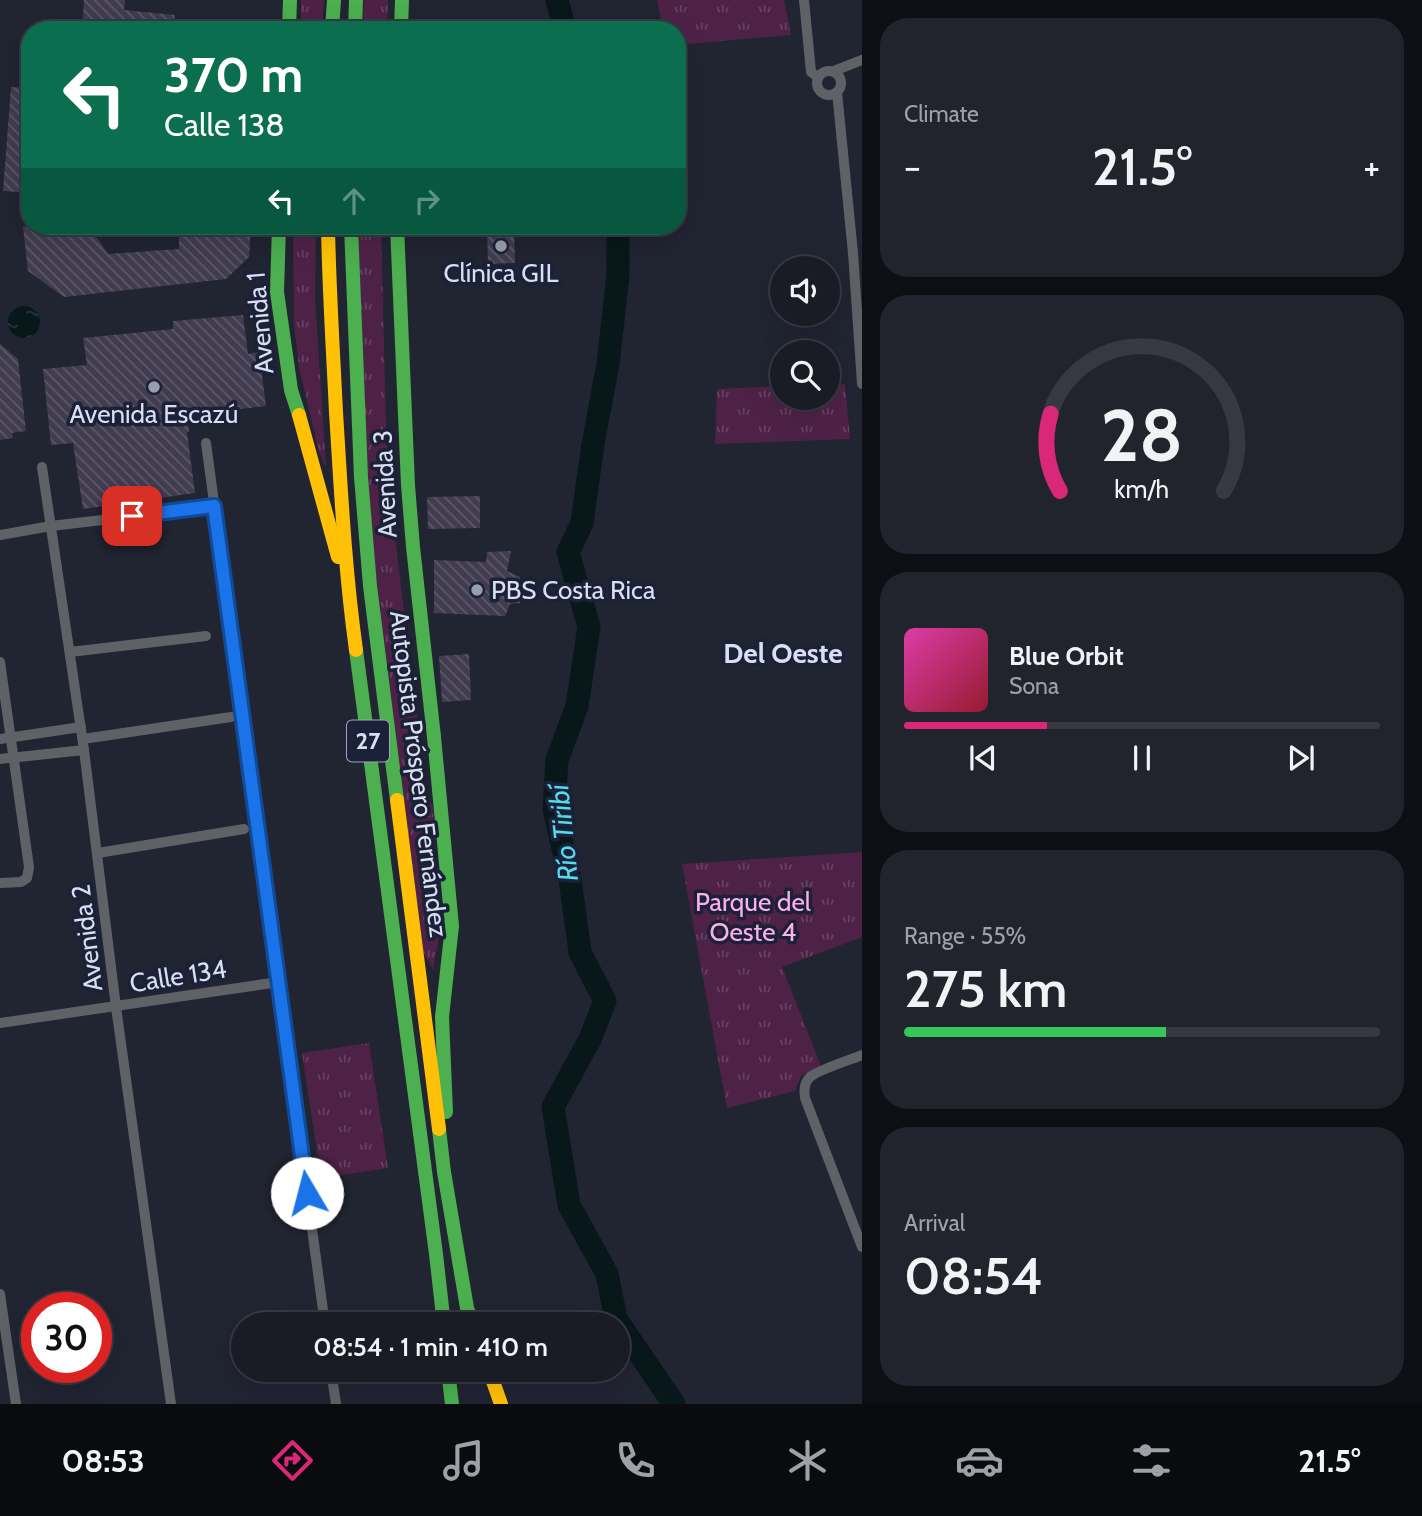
<!DOCTYPE html>
<html lang="en">
<head>
<meta charset="utf-8">
<style>
	:root { --surface:#191b25; --page:#22242d; --text:#f1f3f6; --muted:#9fa1a7; --line:#373942; --accent:#db2777 }
	body { margin:0; font-family:Cabin,sans-serif; background:var(--page); color:var(--text); height:100vh; display:flex; flex-direction:column; font-size:26px; white-space:nowrap }
	* { box-sizing:border-box; margin:0 }
	p { font-size:23px; color:var(--muted) }
	.icon { flex:none; width:38px; height:38px; fill:none; stroke:currentColor; stroke-width:2; stroke-linecap:round; stroke-linejoin:round }
	.map { position:relative; flex:1; overflow:hidden }
	.sheet { display:flex; flex-direction:column; gap:18px; padding:18px; background:#0e0f14; width:560px }
	.sheet>* { flex:none }
	.top-card { position:absolute; left:21px; top:21px; width:665px; height:214px; border-radius:28px; box-shadow:0 7px 28px #0002,0 0 0 2px var(--line); background:#0b6e4f; color:#fff; overflow:hidden }
	.fabs { position:absolute; left:770px; top:256px; display:grid; gap:14px }
	.fabs a { display:grid; place-items:center; width:70px; height:70px; border-radius:50%; background:var(--surface); box-shadow:0 7px 28px #0002,0 0 0 2px var(--line); font-size:35px }
	.speed { position:absolute; left:21px; top:1292px; display:flex; gap:14px; font-size:35px; font-weight:700; text-align:center }
	.speed>* { display:grid; place-content:center; width:91px; height:91px; border-radius:50%; background:var(--surface); box-shadow:0 7px 28px #0002,0 0 0 2px var(--line); line-height:1 }
	.speed .limit { border:10px solid #d22; background:#fff; color:#111 }
	.pin { position:absolute; display:grid; place-items:center; width:60px; height:60px; color:#fff; margin:-30px; border-radius:14px; box-shadow:0 4px 10px #0006 }
	.me { position:absolute; width:77px; margin:-38px; rotate:352deg; stroke-linejoin:round; filter:drop-shadow(0 0 5px #0008) }
	.turn { display:flex; align-items:center; gap:24px; height:147px; padding:0 28px; font-size:32px }
	.turn .icon { width:91px; height:91px; stroke-width:2.5 }
	.turn b { display:block; font-size:49px; line-height:60px }
	.lanes { display:flex; align-items:center; height:66px; padding:0 28px; background:#0003; justify-content:center; gap:35px; direction:ltr }
	.lanes .off { opacity:.35 }
	.big { font-size:52px; font-weight:600; line-height:1.1 }
	.sheet .tile { flex:1; display:flex; flex-direction:column; justify-content:center; gap:10px; min-width:0; padding:0 24px; border-radius:28px; background:var(--page) }
	.sheet .dial { align-items:center; gap:0 }
	.dial svg { height:182px; overflow:visible; fill:none; stroke:var(--line); stroke-width:7; stroke-linecap:round; text-anchor:middle }
	.dial text { fill:var(--text); stroke:none }
	.song { display:flex; align-items:center; gap:21px }
	.cover { width:84px; height:84px; border-radius:10px; background:linear-gradient(135deg,hsl(320 70% 55%),hsl(350 70% 35%)) }
	.played { height:7px; border-radius:4px; background:linear-gradient(90deg,var(--accent) 30%,var(--line) 30%) }
	.keys { display:flex; justify-content:space-around; direction:ltr }
	.heat { display:flex; justify-content:space-between; align-items:center; font-size:38px; direction:ltr }
	.charge { height:10px; border-radius:5px; background:linear-gradient(90deg,#34c759 55%,var(--line) 0) }
	.trip { position:absolute; left:231px; top:1312px; width:399px; height:70px; border-radius:35px; background:var(--surface); box-shadow:0 7px 28px #0002,0 0 0 2px var(--line); font-weight:600; line-height:70px; text-align:center }
	.tab-bar { display:flex; height:112px; justify-content:space-around; align-items:center; background:#0a0b0f; color:var(--muted) }
	.tab-bar .icon { width:49px; height:49px }
	.tab-bar .current { color:var(--accent) }
	.tab-bar b { font-size:32px; color:var(--text) }
	main { display:flex; flex:1; min-height:0 }
	.map>svg:first-child { display:block }
	.grass { fill:url(#grass-tufts) }
	.water { fill:url(#water-ripples) }
	.lines { fill:none; stroke-linecap:round; stroke-linejoin:round }
	.river { stroke:#08171a; stroke-width:23 }
	.building { fill:url(#building-back-hatch) }
	.street { stroke:#5e6267; stroke-width:10 }
	.fast { stroke:#4caf50; stroke-width:14 }
	.slow { stroke:#ffc107; stroke-width:14 }
	.route-casing { stroke:#114b97; stroke-width:18 }
	.route { stroke:#1a73e8; stroke-width:12 }
	.poi-dot { fill:#999eac; stroke:#1a2138; stroke-width:2.5 }
	.labels { text-anchor:middle; stroke-width:7; stroke-linejoin:round; paint-order:stroke }
	.shield { fill:#1a2138; stroke:#a0a6b8; stroke-width:2 }
	.shield-label { font-size:24px; font-weight:bold; fill:#dadfef }
	.poi-label { font-size:26px; fill:#dadfef; stroke:#1a2138 }
	.street-label { font-size:26px; fill:#dadfef; stroke:#1a2138 }
	.park-label { font-size:26px; fill:#fdafea; stroke:#1a2138 }
	.neighbourhood-label { font-size:28px; font-weight:bold; fill:#dadfef; stroke:#1a2138 }
	.water-label { font-size:28px; font-style:italic; fill:#54daeb; stroke:#1a2138 }
</style>
</head>
<body>
<main>
<div class="map">
<svg width="862" height="1404" viewBox="0 0 862 1404">
	<defs>
		<pattern id="grass-tufts" width="24" height="20" patternUnits="userSpaceOnUse" patternTransform="scale(1.75)"><rect width="24" height="20" fill="#4e2247"/><path d="M3 7l-1-3M5 7V3M7 7l1-3M15 17l-1-3M17 17v-4M19 17l1-3" fill="none" stroke="#674262"/></pattern>
		<pattern id="water-ripples" width="26" height="14" patternUnits="userSpaceOnUse" patternTransform="scale(1.75)"><rect width="26" height="14" fill="#08171a"/><path d="M2 4q2-2 4 0t4 0M15 11q2-2 4 0t4 0" fill="none" stroke="#2b383c"/></pattern>
		<pattern id="building-back-hatch" width="6" height="6" patternUnits="userSpaceOnUse" patternTransform="scale(1.75)"><rect width="6" height="6" fill="#413c4f"/><path d="M-1 5l2 2M0 0l6 6M5-1l2 2" fill="none" stroke="#5c5869"/></pattern>
	</defs>
	<rect width="100%" height="100%" fill="#212431"/>
	<!-- grass -->
	<g class="grass">
		<polygon points="301,0 324,0 322,30 301,30"/>
		<polygon points="364,0 388,0 387,30 363,30"/>
		<polygon points="657,0 784,0 791,35 677,45 677,30 663,30"/>
		<polygon points="293,226 316,226 315,297 326,468 319,452 299,367 294,325"/>
		<polygon points="358,226 381,226 386,427 393,521 426,791 433,808 440,932 433,970 423,951 369,522"/>
		<polygon points="845,384 850,439 715,444 717,389 782,386 782,397 828,397 828,385"/>
		<polygon points="862,852 862,937 782,967 821,1066 801,1076 795,1091 727,1108 682,864"/>
		<polygon points="369,1043 388,1168 321,1178 302,1053"/>
	</g>
	<!-- water -->
	<circle class="water" cx="24" cy="322" r="16"/>
	<g class="lines">
		<!-- river -->
		<g class="river">
			<polyline points="557,0 565,30"/>
			<polyline points="618,226 618,275 608,364 593,444 582,523 568,552 589,627 577,706 557,760 554,809 570,879 580,952 605,1001 590,1039 553,1107 569,1205 607,1274 616,1319 674,1404"/>
		</g>
	</g>
	<!-- building -->
	<g class="building">
		<polygon points="84,0 125,0 124,10 175,15 174,30 82,30"/>
		<polygon points="11,87 30,88 30,193 3,191"/>
		<polygon points="29,226 76,226 97,238 108,254 179,249 179,238 189,226 251,226 249,257 226,279 64,297 28,271 23,227"/>
		<polygon points="514,227 515,263 488,264 487,228"/>
		<polygon points="243,315 248,354 259,352 266,406 187,415 189,432 187,432 195,493 83,509 73,443 51,445 43,369 87,365 83,338 173,329 173,321"/>
		<polygon points="0,344 18,359 26,431 12,433 13,438 0,440"/>
		<polygon points="480,496 480,528 428,529 427,497"/>
		<polygon points="511,551 507,571 520,577 520,603 510,604 505,616 434,613 434,560 486,562 487,552"/>
		<polygon points="469,654 471,700 442,702 439,656"/>
	</g>
	<g class="lines">
		<!-- street -->
		<g class="street">
			<polyline points="804,0 811,72 818,77"/>
			<circle cx="829" cy="83" r="12"/>
			<polyline points="834,71 862,60"/>
			<polyline points="837,92 853,253 862,384"/>
			<polyline points="206,443 325,1325"/>
			<polyline points="42,467 84,750 116,1007 171,1404"/>
			<polyline points="0,535 51,526 214,507"/>
			<polyline points="70,652 206,636"/>
			<polyline points="0,662 29,867 27,878 21,882 0,883"/>
			<polyline points="0,739 81,727"/>
			<polyline points="83,739 231,717"/>
			<polyline points="0,759 84,750"/>
			<polyline points="98,853 244,829"/>
			<polyline points="0,1023 279,982"/>
			<path d="M862,1055C850,1060 820,1069 810,1077C804,1083 804,1090 805,1098L862,1247"/>
			<polyline points="0,1294 16,1404"/>
			<polyline points="331,1370 336,1404"/>
		</g>
		<!-- fast -->
		<g class="fast">
			<polyline points="289,30 290,0"/>
			<polyline points="332,30 334,0"/>
			<polyline points="355,30 356,0"/>
			<polyline points="401,30 402,0"/>
			<polyline points="279,226 277,292 291,390 299,415"/>
			<polyline points="351,226 361,477 370,586 397,800"/>
			<polyline points="397,226 408,485 413,547 434,737"/>
			<polyline points="356,650 436,1254 444,1325"/>
			<polyline points="434,737 452,926 442,1017 446,1112"/>
			<polyline points="439,1129 444,1172 467,1308 473,1325"/>
			<polyline points="448,1370 452,1404"/>
		</g>
		<!-- slow -->
		<g class="slow">
			<path d="M328,226C329,288 333,350 336,412C341,492 345,571 356,650"/>
			<polyline points="299,415 338,557"/>
			<polyline points="397,800 439,1129"/>
			<polyline points="489,1370 501,1404"/>
		</g>
	</g>
	<g class="lines">
		<!-- route casing -->
		<g class="route-casing">
			<polyline id="route" points="132,516 214,506 307,1193"/>
		</g>
		<!-- route -->
		<use href="#route" class="route"/>
	</g>
	<!-- markers -->
	<g class="poi-dot">
		<circle cx="501" cy="246" r="7"/>
		<circle cx="154" cy="387" r="7"/>
		<circle cx="477" cy="590" r="7"/>
	</g>
	<g class="labels">
		<!-- shield labels -->
		<rect class="shield" x="347" y="720.5" width="42" height="41" rx="5"/>
		<g class="shield-label">
			<text x="368" y="749">27</text>
		</g>
		<!-- poi labels -->
		<g class="poi-label">
			<text x="501" y="282">Clínica GIL</text>
			<text x="154" y="423">Avenida Escazú</text>
			<text x="491" y="599" text-anchor="start">PBS Costa Rica</text>
		</g>
		<!-- street labels -->
		<g class="street-label">
			<text transform="translate(260 323) rotate(-95)" y="9">Avenida 1</text>
			<text transform="translate(385 484) rotate(-93)" y="9">Avenida 3</text>
			<text transform="translate(419 774) rotate(83)" y="9">Autopista Próspero Fernández</text>
			<text transform="translate(87 938) rotate(-97)" y="9">Avenida 2</text>
			<text transform="translate(178 976) rotate(-9)" y="9">Calle 134</text>
		</g>
		<!-- park labels -->
		<g class="park-label">
			<text x="753" y="911">Parque del<tspan x="753" dy="30">Oeste 4</tspan></text>
		</g>
		<!-- neighbourhood labels -->
		<g class="neighbourhood-label">
			<text x="783" y="663">Del Oeste</text>
		</g>
		<!-- water labels -->
		<g class="water-label">
			<text transform="translate(563 833) rotate(-96)" y="10">Río Tiribí</text>
		</g>
	</g>
</svg>
<div class="fabs">
<a><svg class="icon" aria-label="sound" viewBox="0 0 24 24"><path d="M4 9h4l5-4v14l-5-4H4zM17 9q2 3 0 6"/></svg></a>
<a><svg class="icon" aria-label="search" viewBox="0 0 24 24"><circle cx="10" cy="10" r="6"/><path d="M15 15l6 6"/></svg></a>
</div>
<div class="speed"><div class="limit">30</div></div>
<div class="pin" style="left:132px;top:516px;background:#d93025"><svg class="icon" aria-label="arrive" viewBox="0 0 24 24"><path d="M6 21V4h12l-3 4 3 4H6"/></svg></div>
<svg class="me" style="left:307px;top:1193px" viewBox="-20 -20 40 40"><circle r="19" fill="#fff"/><path d="M0-13L10 11 0 6-10 11z" fill="#1a73e8"/></svg>
<div class="trip">08:54 · 1 min · 410 m</div>
<div class="top-card">
<div class="turn"><svg class="icon" aria-label="left" viewBox="0 0 24 24"><path d="M17 20v-9H6M10 6l-5 5 5 5"/></svg><div><b>370 m</b>Calle 138</div></div>
<div class="lanes"><svg class="icon" aria-label="left" viewBox="0 0 24 24"><path d="M17 20v-9H6M10 6l-5 5 5 5"/></svg><svg class="icon off" aria-label="ahead" viewBox="0 0 24 24"><path d="M12 20V5M6 11l6-6 6 6"/></svg><svg class="icon off" aria-label="right" viewBox="0 0 24 24"><path d="M7 20v-9h11M14 6l5 5-5 5"/></svg></div>
</div>
</div>
<section class="sheet">
<div class="tile"><p>Climate</p>
<div class="heat"><a>−</a><b class="big">21.5°</b><a>+</a></div>
</div>
<div class="tile dial"><svg viewBox="0 0 100 80">
<path d="M14 69A42 42 0 1 1 86 69"/>
<path d="M14 69A42 42 0 0 1 10 35" stroke="#db2777"/>
<text x="50" y="56" font-size="32" font-weight="700">28</text>
<text x="50" y="72" font-size="11">km/h</text>
</svg></div>
<div class="tile">
<div class="song"><i class="cover"></i><div><b>Blue Orbit</b><p>Sona</p></div></div>
<div class="played"></div>
<div class="keys"><svg class="icon" aria-label="previous" viewBox="0 0 24 24"><path d="M18 5L8 12l10 7zM5 5v14"/></svg><svg class="icon" aria-label="pause" viewBox="0 0 24 24"><path d="M8 5v14M16 5v14"/></svg><svg class="icon" aria-label="next" viewBox="0 0 24 24"><path d="M6 5l10 7-10 7zM19 5v14"/></svg></div>
</div>
<div class="tile"><p>Range · 55%</p><b class="big">275 km</b><div class="charge"></div></div>
<div class="tile"><p>Arrival</p><b class="big">08:54</b></div>
</section>
</main>
<nav class="tab-bar">
<b>08:53</b>
<svg class="icon current" aria-label="directions" viewBox="0 0 24 24"><path d="M12 3l9 9-9 9-9-9zM9 14v-3h6M13 9l2 2-2 2"/></svg>
<svg class="icon" aria-label="music" viewBox="0 0 24 24"><path d="M9 18V5l10-2v13"/><circle cx="6" cy="18" r="3"/><circle cx="16" cy="16" r="3"/></svg>
<svg class="icon" aria-label="phone" viewBox="0 0 24 24"><path d="M5 4h4l2 5-3 2q2 4 5 5l2-3 5 2v4C11 20 4 13 5 4z"/></svg>
<svg class="icon" aria-label="climate" viewBox="0 0 24 24"><path d="M12 3v18M4 7l16 10M4 17L20 7"/></svg>
<svg class="icon" aria-label="car" viewBox="0 0 24 24"><path d="M5 17H2v-5l4-1 3-4h7l3 4 3 1v5h-3M9 17h6M6 11h13"/><circle cx="7" cy="17" r="2"/><circle cx="17" cy="17" r="2"/></svg>
<svg class="icon" aria-label="filters" viewBox="0 0 24 24"><path d="M4 7h16M4 17h16"/><circle cx="9" cy="7" r="2"/><circle cx="15" cy="17" r="2"/></svg>
<b>21.5°</b>
</nav>
</body>
</html>
